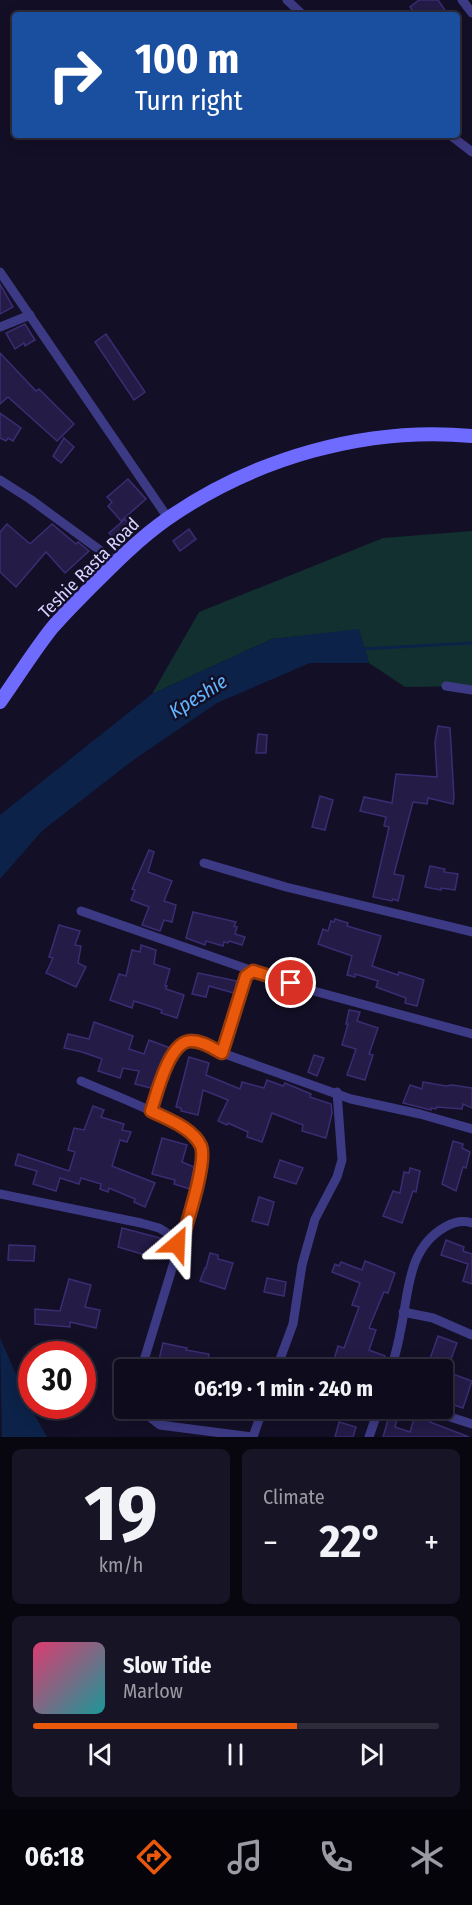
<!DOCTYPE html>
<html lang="en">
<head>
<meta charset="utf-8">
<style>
	:root { --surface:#0e0b1c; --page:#171425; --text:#f1f3f6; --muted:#9b9ba3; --line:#2e2b3b; --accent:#ea580c }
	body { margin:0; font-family:"Fira Sans Condensed",sans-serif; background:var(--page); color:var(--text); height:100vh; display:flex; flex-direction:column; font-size:22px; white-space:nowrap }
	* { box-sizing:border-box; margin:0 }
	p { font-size:20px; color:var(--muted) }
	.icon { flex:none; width:33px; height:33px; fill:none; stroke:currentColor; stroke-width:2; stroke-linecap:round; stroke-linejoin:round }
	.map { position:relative; height:1437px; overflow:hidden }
	.side { display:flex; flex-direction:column; gap:12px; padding:12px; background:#08060f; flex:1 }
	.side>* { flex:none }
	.top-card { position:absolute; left:12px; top:12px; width:448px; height:126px; border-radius:6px; box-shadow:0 3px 15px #0003,0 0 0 2px var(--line); background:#1a4fa0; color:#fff; overflow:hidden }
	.speed { position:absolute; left:18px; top:1341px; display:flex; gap:12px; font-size:30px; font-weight:700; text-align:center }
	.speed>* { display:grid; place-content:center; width:78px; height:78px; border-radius:50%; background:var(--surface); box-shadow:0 3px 15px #0003,0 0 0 2px var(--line); line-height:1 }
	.speed .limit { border:9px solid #d22; background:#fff; color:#111 }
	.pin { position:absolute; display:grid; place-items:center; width:51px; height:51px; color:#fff; margin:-26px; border:3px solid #fff; border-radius:50%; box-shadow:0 2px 6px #0007 }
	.me { position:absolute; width:66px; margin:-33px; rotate:26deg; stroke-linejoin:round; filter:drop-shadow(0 0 4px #0008) }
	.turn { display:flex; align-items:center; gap:21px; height:126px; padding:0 24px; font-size:27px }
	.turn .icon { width:78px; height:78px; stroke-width:2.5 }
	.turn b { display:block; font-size:42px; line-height:51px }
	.big { font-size:45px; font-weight:700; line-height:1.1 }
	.side .tile { flex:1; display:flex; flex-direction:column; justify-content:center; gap:9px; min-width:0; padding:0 21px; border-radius:9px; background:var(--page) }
	.side .dial { align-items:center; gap:0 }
	.dial b { font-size:78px; line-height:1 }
	.song { display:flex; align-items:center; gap:18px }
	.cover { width:72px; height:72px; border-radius:9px; background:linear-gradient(135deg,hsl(340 70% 55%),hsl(180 70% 35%)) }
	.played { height:6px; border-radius:3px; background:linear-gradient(90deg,var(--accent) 65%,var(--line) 65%) }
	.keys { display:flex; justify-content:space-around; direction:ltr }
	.heat { display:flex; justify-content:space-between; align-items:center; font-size:33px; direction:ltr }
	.side .tiles { flex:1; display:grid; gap:12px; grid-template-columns:1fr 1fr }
	.tile:last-child { grid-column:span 2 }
	.trip { position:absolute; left:114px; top:1359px; width:339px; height:60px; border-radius:6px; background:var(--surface); box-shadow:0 3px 15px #0003,0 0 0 2px var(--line); font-weight:700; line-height:60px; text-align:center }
	.tabs { display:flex; height:96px; justify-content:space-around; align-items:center; background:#06040b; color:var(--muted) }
	.tabs .icon { width:42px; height:42px }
	.tabs .active { color:var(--accent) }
	.tabs b { font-size:27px; color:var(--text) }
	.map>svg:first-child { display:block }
	.green { fill:#12302f }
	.water { fill:#0c2248 }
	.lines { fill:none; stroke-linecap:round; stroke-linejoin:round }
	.stream { stroke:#0c2248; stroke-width:3 }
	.building { fill:#241b47; stroke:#3b2d73; stroke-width:1.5 }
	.minor { stroke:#3d3a85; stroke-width:9 }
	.secondary { stroke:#6f6bff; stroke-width:14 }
	.route-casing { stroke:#983908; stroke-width:15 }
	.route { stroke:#ea580c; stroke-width:10 }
	.labels { text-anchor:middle; stroke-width:5; stroke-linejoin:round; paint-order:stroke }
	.street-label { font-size:18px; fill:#d9d4ff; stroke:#130f26 }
	.water-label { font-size:20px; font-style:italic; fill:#62b6ff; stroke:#130f26 }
</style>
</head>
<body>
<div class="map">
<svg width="472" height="1437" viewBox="0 0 472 1437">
	<rect width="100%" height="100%" fill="#130f26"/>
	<!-- green -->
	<polygon class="green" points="472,531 472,686 405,687 369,663 359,630 272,639 152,694 199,612 383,538"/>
	<!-- water -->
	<g class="water">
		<polygon points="359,629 369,663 310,663 217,703 132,761 42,831 0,879 0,815 152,694 272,639"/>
		<polygon points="0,1338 32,1410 47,1437 2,1437"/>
	</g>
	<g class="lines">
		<!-- stream -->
		<polyline class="stream" points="361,649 472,643"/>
	</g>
	<!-- building -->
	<g class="building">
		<polygon points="419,0 438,0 445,10 439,15 416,15 410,7"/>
		<polygon points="0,284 13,307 0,314"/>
		<polygon points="25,324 35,340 25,346 24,343 15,349 6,333"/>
		<polygon points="106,334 145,392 134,400 95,342"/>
		<polygon points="0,353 36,391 39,389 74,424 57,441 8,397 0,404"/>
		<polygon points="0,413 21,428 13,441 8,438 6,441 0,438"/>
		<polygon points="64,438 74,447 61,463 53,456"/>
		<polygon points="128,479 146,499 121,521 108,506 112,502 107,497"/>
		<polygon points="125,519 133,529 117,542 109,533"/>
		<polygon points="7,524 29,543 31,543 52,524 76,544 78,542 89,551 65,573 46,552 16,587 0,572 0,532"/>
		<polygon points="189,529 196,539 180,551 173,541"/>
		<polygon points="438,726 450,728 454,797 453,804 428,798 427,804 413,802 394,874 404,876 398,901 393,899 392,901 373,897 389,827 384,826 386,817 360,811 364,797 392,803 396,774 437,777 435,742"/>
		<polygon points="258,734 267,735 266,753 256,753"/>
		<polygon points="320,796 333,800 325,830 312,827"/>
		<polygon points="149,850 154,852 148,872 172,881 164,901 176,905 172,922 164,920 160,931 142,925 149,907 131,900 135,890 132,889"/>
		<polygon points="430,866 445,869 444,872 458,874 455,890 441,888 441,890 425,887"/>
		<polygon points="193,912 236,922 234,926 237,927 235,934 245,937 242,945 229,941 228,943 224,942 223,946 206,941 205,945 186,938"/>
		<polygon points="335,919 348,923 347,926 381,936 372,966 398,975 399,972 424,980 417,1006 405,1003 406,998 376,987 378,981 355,974 355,977 347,975 352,956 318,944 323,929 328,931 331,921 334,922"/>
		<polygon points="59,925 80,931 75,945 81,946 78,963 86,967 76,987 46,973 53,958 49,957"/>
		<polygon points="141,945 156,950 154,964 170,969 165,986 167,986 166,989 184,995 177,1018 161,1013 162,1010 134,1001 132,1008 110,1000 119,974 126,976 132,950 140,952"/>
		<polygon points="198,973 237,981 234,993 209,986 206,997 192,994"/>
		<polygon points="349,1010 360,1012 357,1021 378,1028 369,1054 373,1055 365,1080 347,1075 356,1049 342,1045 348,1024 346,1024"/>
		<polygon points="94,1022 133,1036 129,1049 144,1054 149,1040 170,1048 161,1063 151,1088 135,1084 139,1071 123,1068 120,1078 98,1071 102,1059 82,1052 64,1048 68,1034 89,1039"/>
		<polygon points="314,1055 324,1058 317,1076 308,1072"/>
		<polygon points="189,1057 209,1063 206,1075 240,1089 242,1082 264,1088 267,1080 283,1086 285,1083 311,1094 310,1097 331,1104 332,1113 326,1138 302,1131 303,1125 272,1113 262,1142 247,1137 248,1132 228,1123 227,1125 218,1121 228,1100 203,1090 198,1115 181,1111 181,1108 176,1107"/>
		<polygon points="423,1082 446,1086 452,1085 472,1088 472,1108 463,1104 462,1109 437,1107 436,1109 431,1108 431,1110 403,1103 410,1085 422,1089"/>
		<polygon points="93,1106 104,1110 101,1117 124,1124 122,1130 131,1132 127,1142 120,1140 112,1166 155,1183 145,1207 134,1202 135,1199 109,1188 108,1192 100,1189 101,1184 81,1178 79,1184 60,1178 56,1191 33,1184 37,1171 15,1165 18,1154 69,1171 75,1152 68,1150 74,1128 84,1130"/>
		<polygon points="162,1138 187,1145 182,1162 194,1167 190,1189 174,1184 175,1180 152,1174"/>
		<polygon points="453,1141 463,1144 462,1148 470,1152 466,1168 463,1167 456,1191 442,1184"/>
		<polygon points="280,1160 303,1168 296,1184 274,1177"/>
		<polygon points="410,1168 420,1171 416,1192 413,1191 402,1223 383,1216 393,1191 400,1193 404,1172 409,1173"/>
		<polygon points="259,1197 274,1202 268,1225 252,1221"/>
		<polygon points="122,1228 164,1239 159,1259 118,1247"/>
		<polygon points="446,1240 464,1247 463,1251 472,1254 472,1284 463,1281 468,1264 441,1255"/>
		<polygon points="9,1245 35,1246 34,1261 8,1260"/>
		<polygon points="210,1253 218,1255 218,1259 233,1263 225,1289 200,1281 205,1268 206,1268"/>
		<polygon points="365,1261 395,1273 388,1293 384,1292 369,1328 376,1330 369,1350 385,1356 380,1370 371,1370 357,1365 356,1370 331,1370 338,1346 344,1348 359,1307 352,1305 360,1283 332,1272 335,1264 339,1266 341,1262 362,1270"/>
		<polygon points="267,1278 286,1282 284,1296 264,1292"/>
		<polygon points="69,1279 91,1285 85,1307 100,1310 96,1328 70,1322 70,1327 35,1324 35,1309 60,1311"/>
		<polygon points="438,1336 457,1343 447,1370 426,1370"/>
		<polygon points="163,1343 187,1348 186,1350 209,1354 208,1359 245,1364 245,1370 188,1370 158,1364"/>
		<polygon points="442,1370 472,1381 463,1408 445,1402 447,1397 442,1396"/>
		<polygon points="416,1412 431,1416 430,1422 469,1437 383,1437 390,1413 398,1416 395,1427 410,1432"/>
		<polygon points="339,1422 356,1427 353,1437 335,1437"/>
	</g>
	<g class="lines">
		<!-- minor -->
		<g class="minor">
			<polyline points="287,0 303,15"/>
			<polyline points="462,0 472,13"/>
			<polyline points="450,135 472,152"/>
			<polyline points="0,272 168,518"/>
			<polyline points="0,327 30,315"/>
			<polyline points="0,480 30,499 116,562"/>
			<polyline points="446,686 472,690"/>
			<polyline points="204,863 286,887 472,932"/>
			<polyline points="81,911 253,971"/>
			<polyline points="222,1053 246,976 253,971 310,990 472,1034"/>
			<path d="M81,1081C105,1092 194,1123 201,1148C206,1165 189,1215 184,1234L174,1237"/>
			<path d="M151,1111C159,1089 169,1034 201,1042C208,1044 215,1049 222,1053L351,1099L420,1114L472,1129"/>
			<polyline points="0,1194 141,1223 159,1228 174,1237 177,1244 175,1259 141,1370"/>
			<polyline points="403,1312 433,1318 472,1335"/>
			<polyline points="276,1370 293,1324 302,1265 315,1219 337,1177 342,1160 337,1092"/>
			<path d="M391,1370C394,1358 398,1346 400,1333C409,1295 406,1249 445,1227C454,1222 463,1220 472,1223"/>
			<polyline points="138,1408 160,1425 252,1437"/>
			<polyline points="447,1416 472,1424"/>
			<polyline points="253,1437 263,1408"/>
			<polyline points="369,1437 379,1408"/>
		</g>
		<!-- secondary -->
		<path class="secondary" d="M0,702C17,678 33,652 52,628C65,613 79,599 93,585C116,562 140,538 167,519C255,458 366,426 472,436"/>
	</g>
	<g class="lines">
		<!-- route casing -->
		<g class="route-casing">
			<path id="route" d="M177,1244L174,1237L184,1234C189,1216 207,1161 201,1146C193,1128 167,1119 151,1111C157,1093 169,1041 191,1041C203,1041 212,1048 222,1053L246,976L253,971L291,983"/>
		</g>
		<!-- route -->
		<use href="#route" class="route"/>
	</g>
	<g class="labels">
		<!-- street labels -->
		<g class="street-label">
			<text transform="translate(89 568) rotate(-45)" y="6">Teshie Rasta Road</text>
		</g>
		<!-- water labels -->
		<g class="water-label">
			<text transform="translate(198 696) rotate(-32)" y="7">Kpeshie</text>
		</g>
	</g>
</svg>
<div class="speed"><div class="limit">30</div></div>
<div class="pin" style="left:291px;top:983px;background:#d93025"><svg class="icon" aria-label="arrive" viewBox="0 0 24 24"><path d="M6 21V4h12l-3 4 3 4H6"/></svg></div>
<svg class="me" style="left:177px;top:1244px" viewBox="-20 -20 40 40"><path d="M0-17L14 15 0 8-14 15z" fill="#ea580c" stroke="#fff" stroke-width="4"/></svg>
<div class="trip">06:19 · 1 min · 240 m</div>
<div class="top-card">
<div class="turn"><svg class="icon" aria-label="right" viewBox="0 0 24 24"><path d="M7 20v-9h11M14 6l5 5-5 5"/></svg><div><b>100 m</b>Turn right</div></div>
</div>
</div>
<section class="side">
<div class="tiles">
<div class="tile dial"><b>19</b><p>km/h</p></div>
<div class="tile"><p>Climate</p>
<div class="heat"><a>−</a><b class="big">22°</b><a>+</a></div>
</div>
<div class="tile">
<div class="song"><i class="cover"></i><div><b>Slow Tide</b><p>Marlow</p></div></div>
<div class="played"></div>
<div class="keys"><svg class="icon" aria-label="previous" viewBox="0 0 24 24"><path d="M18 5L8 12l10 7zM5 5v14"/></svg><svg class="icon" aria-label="pause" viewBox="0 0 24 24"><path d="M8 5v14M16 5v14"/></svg><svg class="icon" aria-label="next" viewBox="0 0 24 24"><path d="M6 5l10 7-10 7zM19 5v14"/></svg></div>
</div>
</div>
</section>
<nav class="tabs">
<b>06:18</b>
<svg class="icon active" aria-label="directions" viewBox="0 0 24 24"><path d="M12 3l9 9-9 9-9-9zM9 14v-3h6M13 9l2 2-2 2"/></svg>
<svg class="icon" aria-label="music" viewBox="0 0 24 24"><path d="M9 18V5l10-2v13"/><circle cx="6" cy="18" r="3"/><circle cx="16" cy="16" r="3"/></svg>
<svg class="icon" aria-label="phone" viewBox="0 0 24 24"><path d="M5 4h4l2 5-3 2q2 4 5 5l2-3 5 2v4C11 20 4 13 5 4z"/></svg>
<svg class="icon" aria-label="climate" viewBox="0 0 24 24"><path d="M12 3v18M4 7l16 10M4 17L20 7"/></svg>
</nav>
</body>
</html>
